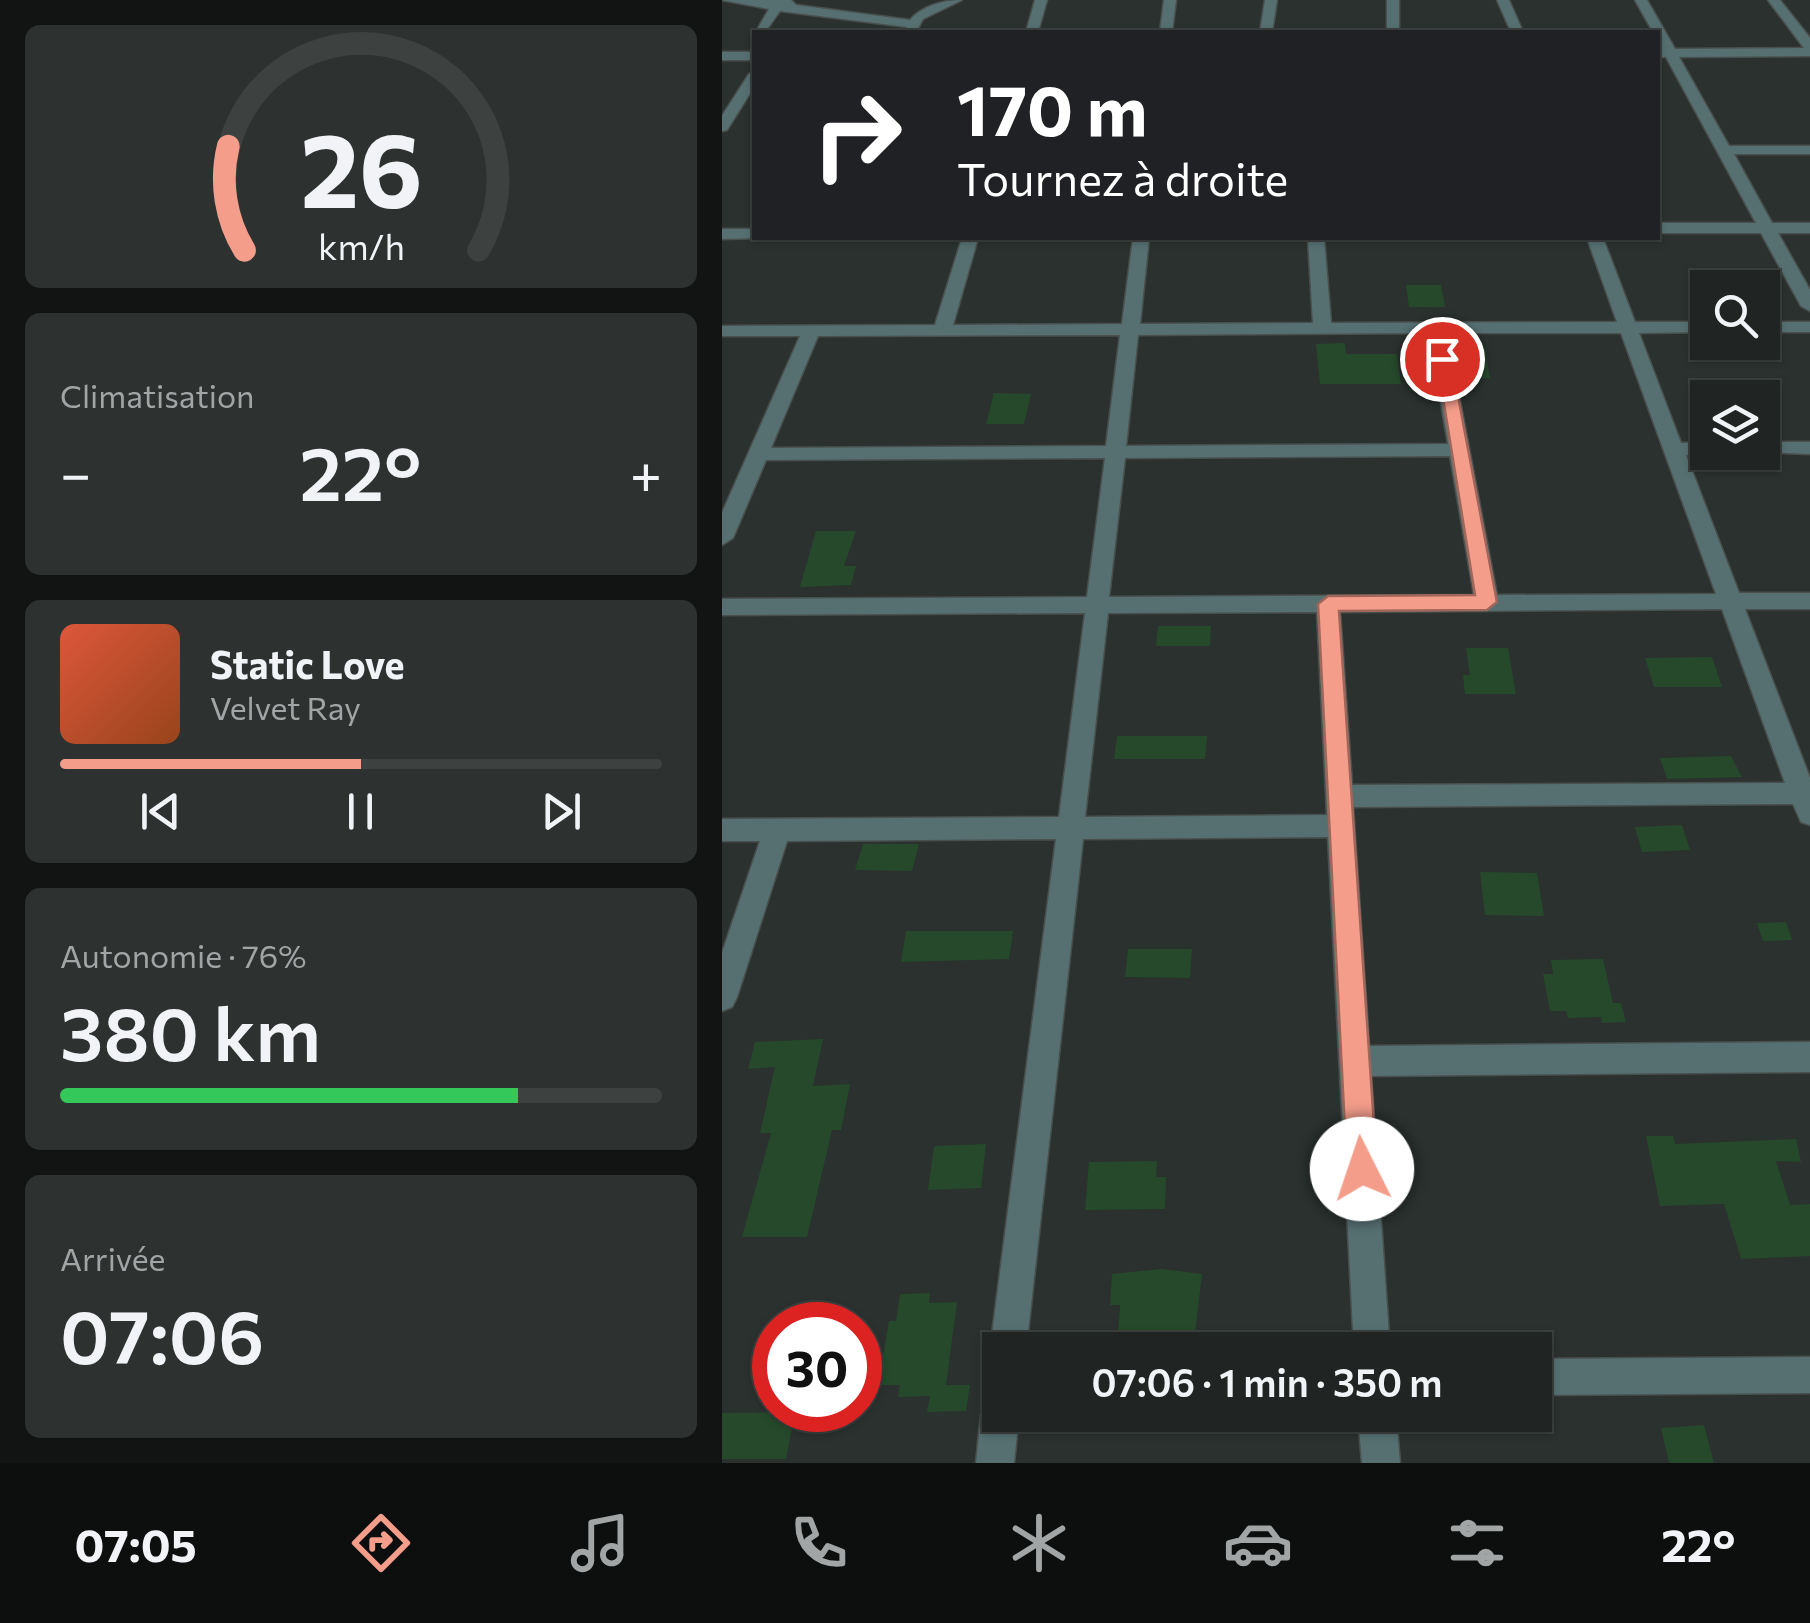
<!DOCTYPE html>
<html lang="fr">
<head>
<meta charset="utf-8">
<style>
	:root { --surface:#202523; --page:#2d3130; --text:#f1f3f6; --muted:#a2a5a6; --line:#3d4241; --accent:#f49d8b }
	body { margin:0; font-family:Commissioner,sans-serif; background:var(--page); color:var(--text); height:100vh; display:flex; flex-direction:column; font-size:38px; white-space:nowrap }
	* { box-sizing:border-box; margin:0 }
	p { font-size:32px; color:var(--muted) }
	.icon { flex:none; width:55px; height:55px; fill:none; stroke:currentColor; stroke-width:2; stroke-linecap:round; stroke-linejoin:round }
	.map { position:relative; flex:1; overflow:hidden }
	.sheet { display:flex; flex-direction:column; gap:25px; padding:25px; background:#121413; width:722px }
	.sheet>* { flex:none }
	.hud { position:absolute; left:30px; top:30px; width:908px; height:210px; border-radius:0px; box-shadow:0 2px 8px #0004,0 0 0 2px var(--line); background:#202124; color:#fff; overflow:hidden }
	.controls { position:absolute; left:968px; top:270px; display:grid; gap:20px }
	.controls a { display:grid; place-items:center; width:90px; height:90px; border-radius:0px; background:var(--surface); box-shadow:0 2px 8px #0004,0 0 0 2px var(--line); font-size:50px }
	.speed { position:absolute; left:30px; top:1302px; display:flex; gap:20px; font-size:50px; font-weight:700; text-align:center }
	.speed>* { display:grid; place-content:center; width:130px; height:130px; border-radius:50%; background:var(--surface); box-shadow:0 2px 8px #0004,0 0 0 2px var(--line); line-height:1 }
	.speed .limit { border:15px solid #d22; background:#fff; color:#111 }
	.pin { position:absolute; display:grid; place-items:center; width:85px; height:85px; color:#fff; margin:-42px; border:5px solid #fff; border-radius:50%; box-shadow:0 2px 10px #0007 }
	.me { position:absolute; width:110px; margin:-55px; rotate:356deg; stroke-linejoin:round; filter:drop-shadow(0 0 8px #0008) }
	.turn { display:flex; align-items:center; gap:35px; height:210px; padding:0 40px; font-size:45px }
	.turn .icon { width:130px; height:130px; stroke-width:2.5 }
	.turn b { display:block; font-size:70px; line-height:85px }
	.big { font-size:75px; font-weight:600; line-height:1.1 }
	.sheet .card { flex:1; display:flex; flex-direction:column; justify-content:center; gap:15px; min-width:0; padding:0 35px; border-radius:15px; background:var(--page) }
	.sheet .dial { align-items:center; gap:0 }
	.dial svg { height:260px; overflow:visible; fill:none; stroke:var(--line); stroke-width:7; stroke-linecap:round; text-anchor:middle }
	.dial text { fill:var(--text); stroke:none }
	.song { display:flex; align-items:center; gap:30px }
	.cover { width:120px; height:120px; border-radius:15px; background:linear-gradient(135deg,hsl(10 70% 55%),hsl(20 70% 35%)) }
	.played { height:10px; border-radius:5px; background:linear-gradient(90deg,var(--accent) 50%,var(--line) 50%) }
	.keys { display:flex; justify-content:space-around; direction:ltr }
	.heat { display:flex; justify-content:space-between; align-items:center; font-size:55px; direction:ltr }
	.charge { height:15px; border-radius:8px; background:linear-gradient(90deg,#34c759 76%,var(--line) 0) }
	.trip { position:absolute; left:260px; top:1332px; width:570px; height:100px; border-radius:0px; background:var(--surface); box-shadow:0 2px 8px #0004,0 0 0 2px var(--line); font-weight:600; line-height:100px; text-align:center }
	.tabs { display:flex; height:160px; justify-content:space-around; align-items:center; background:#0d0f0e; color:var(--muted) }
	.tabs .icon { width:70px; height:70px }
	.tabs .on { color:var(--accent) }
	.tabs b { font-size:45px; color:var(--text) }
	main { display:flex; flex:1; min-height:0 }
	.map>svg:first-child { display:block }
	.building { fill:#26492b }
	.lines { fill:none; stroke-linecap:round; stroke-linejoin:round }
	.minor-casing { stroke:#484f4d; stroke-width:3 }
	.minor { fill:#567072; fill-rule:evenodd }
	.route { fill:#f49d8b; stroke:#9f665a; stroke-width:2.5 }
</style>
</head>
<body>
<main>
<section class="sheet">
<div class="card dial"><svg viewBox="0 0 100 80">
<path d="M14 69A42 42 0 1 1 86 69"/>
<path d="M14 69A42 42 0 0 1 9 37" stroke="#f49d8b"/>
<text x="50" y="56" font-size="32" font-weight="700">26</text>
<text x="50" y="72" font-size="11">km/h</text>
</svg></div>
<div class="card"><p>Climatisation</p>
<div class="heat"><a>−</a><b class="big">22°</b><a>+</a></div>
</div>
<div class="card">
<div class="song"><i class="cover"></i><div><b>Static Love</b><p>Velvet Ray</p></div></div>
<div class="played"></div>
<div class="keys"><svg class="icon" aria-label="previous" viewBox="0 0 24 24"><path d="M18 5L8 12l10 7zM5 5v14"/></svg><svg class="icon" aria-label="pause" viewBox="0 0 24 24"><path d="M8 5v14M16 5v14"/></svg><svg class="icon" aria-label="next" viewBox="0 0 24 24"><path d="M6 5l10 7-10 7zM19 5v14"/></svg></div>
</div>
<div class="card"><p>Autonomie · 76%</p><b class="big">380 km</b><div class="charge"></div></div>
<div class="card"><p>Arrivée</p><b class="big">07:06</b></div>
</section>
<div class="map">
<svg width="1088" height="1463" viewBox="0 0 1088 1463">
	<rect width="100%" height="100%" fill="#2a312f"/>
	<!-- building -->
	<g class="building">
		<polygon points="684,285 719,285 723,307 687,307"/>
		<polygon points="739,341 762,345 768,378 744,378"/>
		<polygon points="623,343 624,354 675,354 679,384 598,384 594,344"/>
		<polygon points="272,393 309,394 302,424 264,424"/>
		<polygon points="94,531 134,531 122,566 134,566 129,585 78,587"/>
		<polygon points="436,626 489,626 488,646 434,646"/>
		<polygon points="744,648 786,648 794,694 743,694 741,675 748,675"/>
		<polygon points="990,657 1000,687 932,687 923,658"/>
		<polygon points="395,736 485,736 483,759 392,759"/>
		<polygon points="1009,756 1020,777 945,779 938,758"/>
		<polygon points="960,825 968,850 920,852 913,827"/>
		<polygon points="141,844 197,844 190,871 133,870"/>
		<polygon points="758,872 815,873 822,916 763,915"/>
		<polygon points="1064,922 1070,940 1041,941 1035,923"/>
		<polygon points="184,931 291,931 287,959 179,962"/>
		<polygon points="406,949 470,949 468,978 403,977"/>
		<polygon points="881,959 891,1003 899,1003 904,1022 880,1023 879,1017 846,1018 844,1011 828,1011 821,974 831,974 829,960"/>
		<polygon points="101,1039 91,1086 128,1084 119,1130 110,1130 85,1237 20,1237 49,1133 38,1133 53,1067 26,1069 33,1042"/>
		<polygon points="924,1136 951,1136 953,1144 1074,1139 1079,1162 1054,1161 1068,1205 1088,1204 1088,1256 1019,1259 1002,1204 938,1206"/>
		<polygon points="264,1144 259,1188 206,1190 212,1146"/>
		<polygon points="435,1161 434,1177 444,1177 443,1209 363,1210 367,1162"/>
		<polygon points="440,1269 480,1274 471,1350 395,1350 398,1305 388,1305 390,1274"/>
		<polygon points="208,1293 207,1303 235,1302 224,1385 248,1385 244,1411 205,1412 208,1396 176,1397 178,1385 156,1385 167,1321 174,1321 178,1294"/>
		<polygon points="73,1412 64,1459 0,1459 0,1413"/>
		<polygon points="982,1425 992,1463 947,1463 939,1428"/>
	</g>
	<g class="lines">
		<!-- minor casing -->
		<g class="minor-casing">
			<g id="minor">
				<path d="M0,0H69L74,5L188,20C200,6 222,0 240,0L201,19L194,32H182L185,27L58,11L43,32L32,35L47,9Z"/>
				<polygon points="313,0 325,0 316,32 304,32"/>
				<polygon points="442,0 454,0 450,32 438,32"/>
				<polygon points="543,0 555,0 550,32 538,32"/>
				<rect x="665" y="0" width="12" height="32"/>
				<polygon points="775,0 787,0 801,32 789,32"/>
				<polygon points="913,0 925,0 953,49 1082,48 1046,0 1058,0 1088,38 1088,56 957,57 1007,146 1088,146 1088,154 1012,154 1050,223 1088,223 1088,233 1056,233 1088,290 1088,311 1079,306 1039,233 935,233 935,223 1034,223 944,57 935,57 935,49 940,49 935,32 931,32"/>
				<rect x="0" y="52" width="32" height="8"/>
				<polygon points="32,73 32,87 5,130 0,131 0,116 27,74"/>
				<polygon points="0,229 32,229 32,238 38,238 0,239"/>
				<path d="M240,238H256L231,325L400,324L411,238H427L418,324L591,323L586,238H602L609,323L895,322L865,238H881L913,322H985V332L917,333L959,443L985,442V452H992L964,455L1017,593H1088V609H1023L1088,778V825L1079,822L1071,804L631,807L647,1046L1088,1042V1072L649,1076L668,1350H632L606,837L361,839L304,1350H278V1364L268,1350L334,839L65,841L15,997L10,1007L0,1011V953L38,841H0V819L337,817L363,613L0,615V599L365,597L383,458L44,460L11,538L0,545V513L78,336H0V326L213,325ZM707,333L726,444L404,446L416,335ZM725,333H899L994,594L775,595ZM398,335L384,446L49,448L96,336ZM728,456L752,595L387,597L403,458ZM1000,609L1063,783L630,785L618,612ZM595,612L605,815L363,817L386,613Z"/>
				<rect x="1040" y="322" width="48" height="10"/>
				<polygon points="1040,442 1088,442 1088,454 1033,452 1040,452"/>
				<polygon points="1088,1357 1088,1393 812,1395 812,1359"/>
				<polygon points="278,1397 278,1415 297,1415 292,1463 254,1463 259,1415 265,1402"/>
				<polygon points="636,1415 674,1415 678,1463 640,1463"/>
			</g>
		</g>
		<!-- minor -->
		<use href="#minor" class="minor"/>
	</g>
	<!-- route -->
	<polygon class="route" points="714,355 729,359 775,602 765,610 617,611 655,1169 650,1180 640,1184 629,1180 625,1169 596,604 606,596 753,595"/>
</svg>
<div class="controls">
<a><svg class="icon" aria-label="search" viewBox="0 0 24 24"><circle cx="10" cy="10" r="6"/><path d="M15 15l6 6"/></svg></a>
<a><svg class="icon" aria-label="layers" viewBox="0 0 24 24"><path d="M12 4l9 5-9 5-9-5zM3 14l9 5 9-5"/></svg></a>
</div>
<div class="speed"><div class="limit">30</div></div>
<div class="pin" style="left:720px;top:359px;background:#d93025"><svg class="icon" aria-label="arrive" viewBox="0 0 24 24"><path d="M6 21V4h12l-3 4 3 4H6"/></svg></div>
<svg class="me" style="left:640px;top:1169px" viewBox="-20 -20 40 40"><circle r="19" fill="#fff"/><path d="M0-13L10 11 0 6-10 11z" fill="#f49d8b"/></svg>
<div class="trip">07:06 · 1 min · 350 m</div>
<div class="hud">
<div class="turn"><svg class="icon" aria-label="right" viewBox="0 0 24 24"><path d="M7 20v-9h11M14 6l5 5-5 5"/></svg><div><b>170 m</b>Tournez à droite</div></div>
</div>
</div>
</main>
<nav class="tabs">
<b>07:05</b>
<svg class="icon on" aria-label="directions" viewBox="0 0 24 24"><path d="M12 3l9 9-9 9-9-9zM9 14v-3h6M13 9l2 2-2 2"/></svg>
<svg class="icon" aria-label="music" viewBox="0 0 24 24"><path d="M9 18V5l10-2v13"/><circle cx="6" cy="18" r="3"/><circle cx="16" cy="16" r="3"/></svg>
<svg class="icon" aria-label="phone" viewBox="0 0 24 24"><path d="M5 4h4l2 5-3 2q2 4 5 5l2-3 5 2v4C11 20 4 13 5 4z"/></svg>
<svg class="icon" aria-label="climate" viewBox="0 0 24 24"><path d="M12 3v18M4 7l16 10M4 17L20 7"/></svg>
<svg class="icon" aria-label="car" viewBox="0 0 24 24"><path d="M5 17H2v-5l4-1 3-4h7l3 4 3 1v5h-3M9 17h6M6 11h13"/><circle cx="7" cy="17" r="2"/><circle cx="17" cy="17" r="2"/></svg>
<svg class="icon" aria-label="filters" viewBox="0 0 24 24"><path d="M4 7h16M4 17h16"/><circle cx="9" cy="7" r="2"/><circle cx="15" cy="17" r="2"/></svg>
<b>22°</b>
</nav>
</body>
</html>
